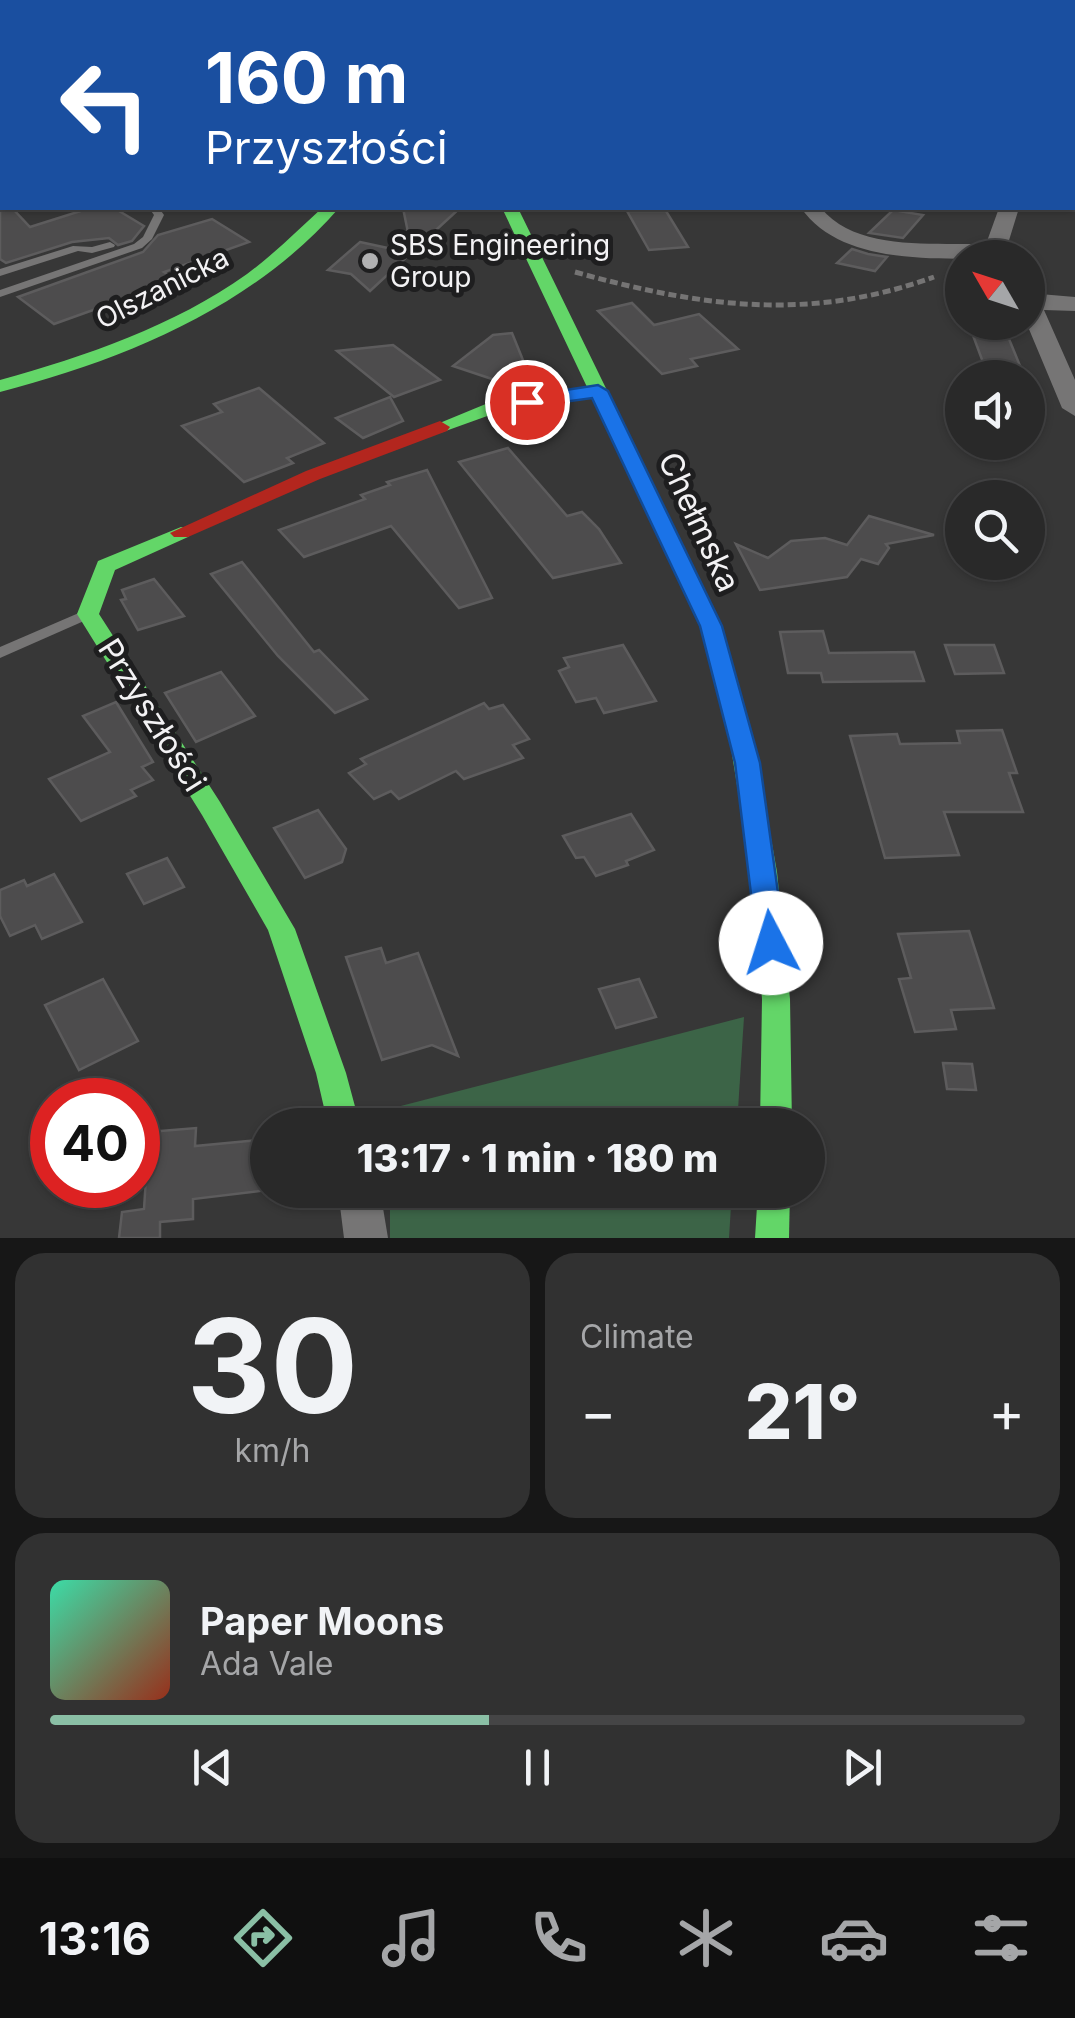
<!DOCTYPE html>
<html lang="en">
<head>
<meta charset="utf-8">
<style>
	:root { --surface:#292929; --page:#313131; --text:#f1f3f6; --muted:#a5a6a8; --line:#454546; --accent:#8abfa5 }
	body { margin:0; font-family:Inter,sans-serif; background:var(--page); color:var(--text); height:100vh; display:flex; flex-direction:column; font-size:38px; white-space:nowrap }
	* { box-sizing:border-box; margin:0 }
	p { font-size:32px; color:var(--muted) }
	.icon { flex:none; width:55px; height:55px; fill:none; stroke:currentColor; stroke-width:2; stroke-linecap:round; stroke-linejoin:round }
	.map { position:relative; height:1238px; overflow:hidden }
	.drawer { display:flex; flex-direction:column; gap:15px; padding:15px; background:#171717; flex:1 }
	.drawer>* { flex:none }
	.banner { position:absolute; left:0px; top:0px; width:1075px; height:210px; box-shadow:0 2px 8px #0004,0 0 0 2px var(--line); background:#1a4fa0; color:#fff; overflow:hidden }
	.needle { width:65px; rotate:309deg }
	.buttons { position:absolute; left:945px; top:240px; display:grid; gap:20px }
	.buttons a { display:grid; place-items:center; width:100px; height:100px; border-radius:50%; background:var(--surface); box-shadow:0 2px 8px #0004,0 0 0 2px var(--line); font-size:50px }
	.speed { position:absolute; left:30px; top:1078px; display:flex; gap:20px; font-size:50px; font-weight:700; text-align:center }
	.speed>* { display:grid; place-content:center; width:130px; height:130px; border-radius:50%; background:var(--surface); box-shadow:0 2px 8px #0004,0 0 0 2px var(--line); line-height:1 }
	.speed .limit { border:15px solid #d22; background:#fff; color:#111 }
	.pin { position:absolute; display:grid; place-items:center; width:85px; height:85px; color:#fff; margin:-42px; border:5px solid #fff; border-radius:50%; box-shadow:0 2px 10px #0007 }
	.me { position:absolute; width:110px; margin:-55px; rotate:355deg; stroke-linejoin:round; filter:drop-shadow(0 0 8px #0008) }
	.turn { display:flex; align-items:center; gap:35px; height:210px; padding:0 40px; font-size:45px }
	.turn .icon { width:130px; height:130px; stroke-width:2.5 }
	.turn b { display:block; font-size:70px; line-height:85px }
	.big { font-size:75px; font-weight:800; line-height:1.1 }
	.drawer .card { flex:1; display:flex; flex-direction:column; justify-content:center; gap:15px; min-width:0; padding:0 35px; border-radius:30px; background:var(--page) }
	.drawer .dial { align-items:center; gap:0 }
	.dial b { font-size:130px; line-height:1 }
	.song { display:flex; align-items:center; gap:30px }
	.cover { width:120px; height:120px; border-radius:15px; background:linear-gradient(135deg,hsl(160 70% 55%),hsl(10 70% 35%)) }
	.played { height:10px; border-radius:5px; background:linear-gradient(90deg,var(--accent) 45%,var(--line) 45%) }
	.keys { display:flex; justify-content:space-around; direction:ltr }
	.heat { display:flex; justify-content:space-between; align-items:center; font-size:55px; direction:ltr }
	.drawer .tiles { flex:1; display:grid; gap:15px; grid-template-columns:1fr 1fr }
	.card:last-child { grid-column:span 2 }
	.trip { position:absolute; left:250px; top:1108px; width:575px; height:100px; border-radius:50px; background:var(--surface); box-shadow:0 2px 8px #0004,0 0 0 2px var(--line); font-weight:800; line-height:100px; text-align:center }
	.tabs { display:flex; height:160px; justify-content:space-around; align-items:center; background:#101010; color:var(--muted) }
	.tabs .icon { width:70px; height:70px }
	.tabs .active { color:var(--accent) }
	.tabs b { font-size:45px; color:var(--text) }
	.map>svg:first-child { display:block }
	.green { fill:#3c6447 }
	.building { fill:#4d4c4d; stroke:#5d5c5d; stroke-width:2.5 }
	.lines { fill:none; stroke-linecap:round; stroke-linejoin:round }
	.path { stroke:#757474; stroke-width:5; stroke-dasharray:8 4; stroke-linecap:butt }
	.lane { fill:#767575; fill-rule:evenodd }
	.street { fill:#767575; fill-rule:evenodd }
	.fast { fill:#63d668; fill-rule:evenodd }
	.jam { fill:#b3261e; fill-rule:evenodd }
	.route { fill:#1a73e8; stroke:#114b97; stroke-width:2.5 }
	.poi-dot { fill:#b1b1b2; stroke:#1e1e1f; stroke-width:4 }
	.labels { text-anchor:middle; stroke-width:10; stroke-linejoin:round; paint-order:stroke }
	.far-poi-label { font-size:28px; fill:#f3f2f4; stroke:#1e1e1f; text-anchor:start }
	.far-street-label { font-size:28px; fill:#f3f2f4; stroke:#1e1e1f }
	.street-label { font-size:32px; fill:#f3f2f4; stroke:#1e1e1f }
</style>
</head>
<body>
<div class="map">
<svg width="1075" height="1238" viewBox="0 0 1075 1238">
	<rect width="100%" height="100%" fill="#373737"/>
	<!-- green -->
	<g class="green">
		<polygon points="744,1017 737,1125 364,1125 362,1116"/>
		<polygon points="384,1190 732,1190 729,1238 390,1238 390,1210"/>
	</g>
	<!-- building -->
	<g class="building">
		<polygon points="0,194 2,208 12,208 30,227 90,208 114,208 144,226 132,241 118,245 109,238 72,242 6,263 0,259"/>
		<polygon points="403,208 460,208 412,252"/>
		<polygon points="893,210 923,215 903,238 869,233"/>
		<polygon points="627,211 666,211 688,247 649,250"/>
		<polygon points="212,219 249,242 164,272 177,280 54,324 18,297 143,252 158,235"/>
		<polygon points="360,242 411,253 370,291 351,274 328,270"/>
		<polygon points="852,249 868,254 887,257 875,271 837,263"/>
		<polygon points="632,303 654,325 699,314 738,349 691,359 697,366 662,374 598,311"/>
		<polygon points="968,322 1002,322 1023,373 987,373"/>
		<polygon points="512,333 529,375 511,377 504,383 453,366 493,335"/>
		<polygon points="393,345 440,380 394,397 337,351"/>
		<polygon points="259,388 324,443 287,458 293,463 244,482 182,426 222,412 214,404"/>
		<polygon points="390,397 403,421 363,438 336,418"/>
		<polygon points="508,448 567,516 582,512 599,529 621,563 553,578 459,462"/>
		<polygon points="427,470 492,598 459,608 391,526 304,557 279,530 365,499 361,495 390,485 387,482"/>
		<polygon points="869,516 934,535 886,544 889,548 878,564 861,559 847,577 760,590 736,544 768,558 791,541 825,538 847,545"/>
		<polygon points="242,562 314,652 319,650 367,699 335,713 278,656 211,574"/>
		<polygon points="154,579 184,616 138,630 121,600 126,599 122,590"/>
		<polygon points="823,631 829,653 914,652 924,681 823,682 821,673 788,673 780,632"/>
		<polygon points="623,645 656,701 604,713 596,698 576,702 559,671 569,667 564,658"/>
		<polygon points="945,645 994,645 1004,673 955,674"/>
		<polygon points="221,672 255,716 196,742 165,693"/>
		<polygon points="116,702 153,762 142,767 153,780 131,790 136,796 81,821 49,779 110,752 83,716"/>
		<polygon points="484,703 489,709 503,705 529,739 513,745 523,758 464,779 456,771 399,799 391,791 374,799 349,773 366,764 361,759"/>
		<polygon points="1002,730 1017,773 1009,773 1023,812 944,812 959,855 885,858 850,736 897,734 900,744 960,743 957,731"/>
		<polygon points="318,810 346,849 342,862 305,878 274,828"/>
		<polygon points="631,814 654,850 626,861 628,865 596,876 584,857 576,858 563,836"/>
		<polygon points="167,858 184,887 144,904 127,874"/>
		<polygon points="54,874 82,922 42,939 35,925 10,936 0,916 0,890 24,880 27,886"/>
		<polygon points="969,931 994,1008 951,1010 956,1029 915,1032 899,979 911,978 898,934"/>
		<polygon points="381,948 386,963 418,953 458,1056 432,1045 382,1060 346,957"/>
		<polygon points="103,979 138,1041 79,1070 45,1005"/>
		<polygon points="639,979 656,1017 616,1028 599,989"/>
		<polygon points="943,1063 972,1064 976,1090 947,1089"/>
		<polygon points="196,1128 195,1146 268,1139 268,1190 193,1199 193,1219 160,1222 160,1238 119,1238 122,1212 144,1209 149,1132"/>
	</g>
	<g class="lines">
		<!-- path -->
		<path class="path" d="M575,272C701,307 809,322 934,277"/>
		<!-- lane -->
		<g class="lane">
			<polygon points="2,172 2,178 0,179 0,173"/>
			<polygon points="149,208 159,208 164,215 152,239 142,248 0,297 0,290 134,244 143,237 154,215"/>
			<polygon points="110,242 115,245 114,247 92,253 78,251 0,276 0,269 73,246 92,247"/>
			<polygon points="88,609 95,614 93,617 0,658 0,647"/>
		</g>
		<!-- street -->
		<g class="street">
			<polygon points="1004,0 1020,0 1021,2 1005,2"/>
			<polygon points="2,150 2,162 0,163 0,151"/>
			<path d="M801,208H821C855,250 927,243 976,244H986L999,208H1019L1006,250L1011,258C945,258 843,268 801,208Z"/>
			<polygon points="1028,293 1075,297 1075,311 1044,310 1075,380 1075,416 1062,408 1026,322"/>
			<polygon points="338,1190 380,1190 388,1238 344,1238"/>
		</g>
		<!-- fast -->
		<g class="fast">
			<polygon points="36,0 52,0 53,2 38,2"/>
			<path d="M322,208H339C253,307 124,360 0,392V380C86,356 174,326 247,274C274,254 298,230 322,208Z"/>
			<polygon points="502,208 518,208 722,626 755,748 777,872 790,999 792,1125 760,1125 762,999 751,872 731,748 700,626 592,398 504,410 440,433 430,427 493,401 587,387"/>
			<polygon points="181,527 188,529 192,533 188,537 115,570 99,614 220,802 295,929 346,1073 360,1125 328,1125 316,1073 268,930 202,815 77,614 98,561"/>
			<polygon points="758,1190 790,1190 789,1238 755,1238"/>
		</g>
		<!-- jam -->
		<polygon class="jam" points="440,421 450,427 447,431 320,479 188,537 174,537 170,533 306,471"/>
	</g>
	<!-- route -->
	<polygon class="route" points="598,385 608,391 722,626 760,763 785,943 781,951 771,954 761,951 757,943 735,763 700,626 592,398 527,407 518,402 527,396"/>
	<!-- markers -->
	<circle class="poi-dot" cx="370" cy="261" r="10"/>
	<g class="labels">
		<!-- far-poi labels -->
		<g class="far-poi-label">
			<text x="390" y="255">SBS Engineering<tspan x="390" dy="32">Group</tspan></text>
		</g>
		<!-- far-street labels -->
		<g class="far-street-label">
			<text transform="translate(162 288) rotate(-27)" y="10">Olszanicka</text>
		</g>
		<!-- street labels -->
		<g class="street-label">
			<text transform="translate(699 522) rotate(65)" y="11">Chełmska</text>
			<text transform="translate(152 715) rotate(58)" y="11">Przyszłości</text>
		</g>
	</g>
</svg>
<div class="buttons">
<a><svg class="needle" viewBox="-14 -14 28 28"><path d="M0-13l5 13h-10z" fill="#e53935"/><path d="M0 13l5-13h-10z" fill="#a5a6a8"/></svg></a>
<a><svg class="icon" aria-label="sound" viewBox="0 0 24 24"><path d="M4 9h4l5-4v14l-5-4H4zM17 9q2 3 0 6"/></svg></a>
<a><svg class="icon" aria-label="search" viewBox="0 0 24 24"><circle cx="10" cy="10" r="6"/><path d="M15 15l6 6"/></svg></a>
</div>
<div class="speed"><div class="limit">40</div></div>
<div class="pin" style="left:527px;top:402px;background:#d93025"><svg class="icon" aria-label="arrive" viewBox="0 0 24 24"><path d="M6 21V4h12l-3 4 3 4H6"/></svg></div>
<svg class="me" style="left:771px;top:943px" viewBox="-20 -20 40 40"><circle r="19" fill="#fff"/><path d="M0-13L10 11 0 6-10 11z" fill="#1a73e8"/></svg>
<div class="trip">13:17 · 1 min · 180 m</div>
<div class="banner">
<div class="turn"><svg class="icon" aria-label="left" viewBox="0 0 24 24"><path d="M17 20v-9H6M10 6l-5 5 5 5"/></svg><div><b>160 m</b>Przyszłości</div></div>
</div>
</div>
<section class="drawer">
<div class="tiles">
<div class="card dial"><b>30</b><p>km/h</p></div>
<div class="card"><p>Climate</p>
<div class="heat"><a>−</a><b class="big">21°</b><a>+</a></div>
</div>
<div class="card">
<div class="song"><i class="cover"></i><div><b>Paper Moons</b><p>Ada Vale</p></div></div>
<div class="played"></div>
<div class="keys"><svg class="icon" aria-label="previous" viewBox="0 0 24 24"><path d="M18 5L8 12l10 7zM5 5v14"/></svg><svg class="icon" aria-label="pause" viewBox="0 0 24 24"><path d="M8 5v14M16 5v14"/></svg><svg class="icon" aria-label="next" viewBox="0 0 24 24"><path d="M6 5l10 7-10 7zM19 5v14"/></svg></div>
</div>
</div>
</section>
<nav class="tabs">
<b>13:16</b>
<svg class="icon active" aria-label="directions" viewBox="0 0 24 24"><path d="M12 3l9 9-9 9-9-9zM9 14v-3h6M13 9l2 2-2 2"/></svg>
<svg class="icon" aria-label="music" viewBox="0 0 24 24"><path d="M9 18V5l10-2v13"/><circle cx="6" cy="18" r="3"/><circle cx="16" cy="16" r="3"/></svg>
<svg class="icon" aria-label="phone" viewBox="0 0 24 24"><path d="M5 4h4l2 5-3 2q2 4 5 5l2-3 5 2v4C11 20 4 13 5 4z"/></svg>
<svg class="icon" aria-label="climate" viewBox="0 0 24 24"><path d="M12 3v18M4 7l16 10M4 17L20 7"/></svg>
<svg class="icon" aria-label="car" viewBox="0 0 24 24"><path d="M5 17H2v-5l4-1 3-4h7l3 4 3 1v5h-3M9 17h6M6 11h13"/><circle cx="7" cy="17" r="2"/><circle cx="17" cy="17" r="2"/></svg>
<svg class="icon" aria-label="filters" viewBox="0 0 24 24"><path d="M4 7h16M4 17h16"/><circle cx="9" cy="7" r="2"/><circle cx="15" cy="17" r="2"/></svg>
</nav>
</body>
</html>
